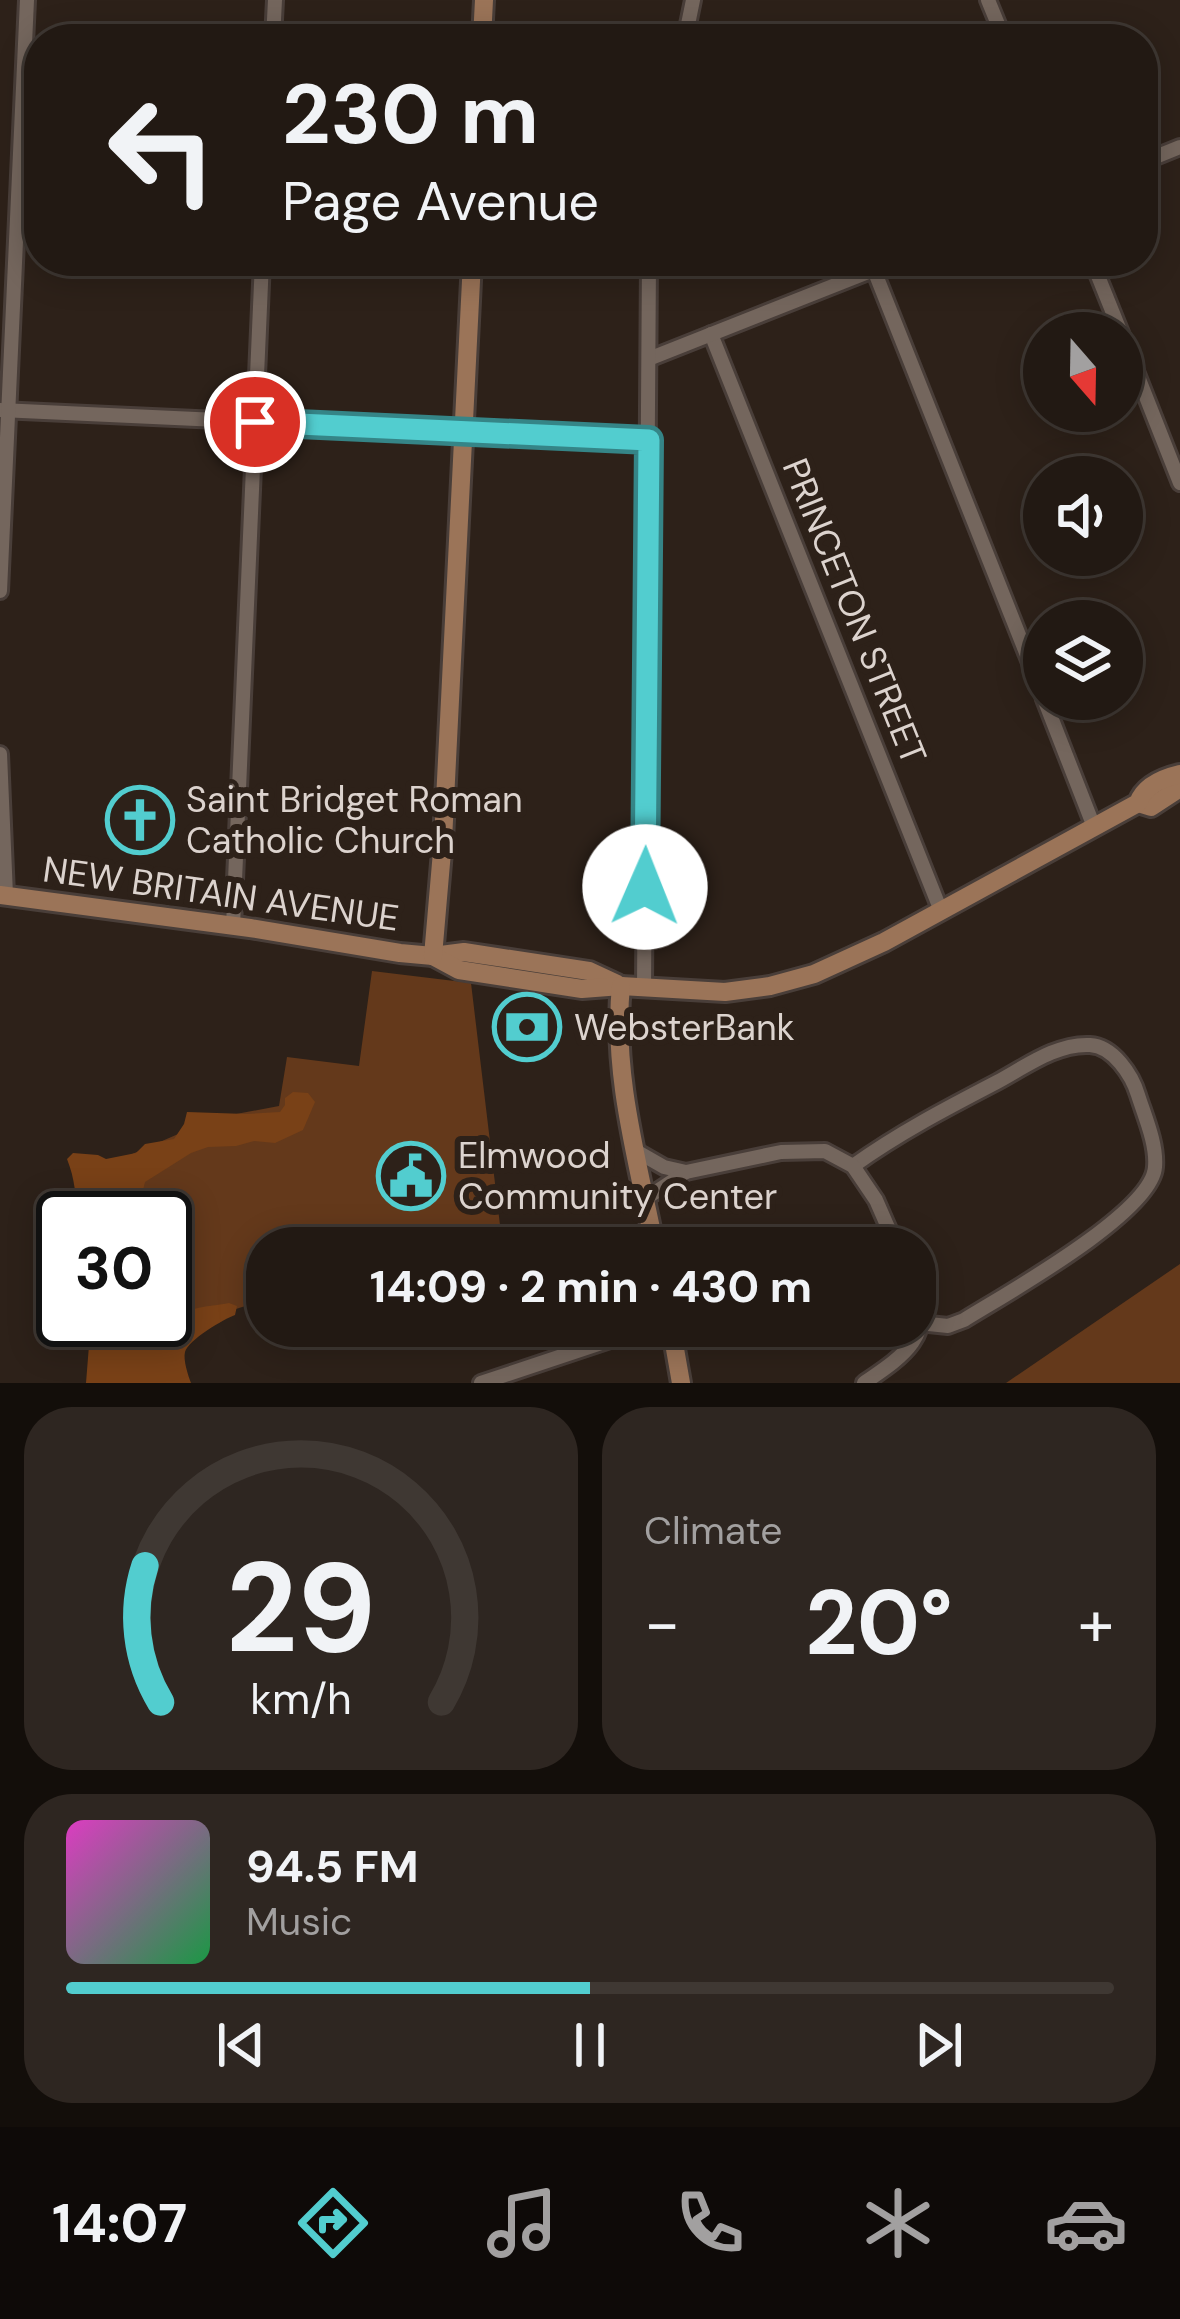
<!DOCTYPE html>
<html lang="en">
<head>
<meta charset="utf-8">
<style>
	:root { --surface:#221913; --page:#2e2621; --text:#f1f3f6; --muted:#a2a0a0; --line:#3f3833; --accent:#52cdcf }
	body { margin:0; font-family:"DM Sans",sans-serif; background:var(--page); color:var(--text); height:100vh; display:flex; flex-direction:column; font-size:45px; white-space:nowrap }
	* { box-sizing:border-box; margin:0 }
	p { font-size:39px; color:var(--muted) }
	.icon { flex:none; width:66px; height:66px; fill:none; stroke:currentColor; stroke-width:2; stroke-linecap:round; stroke-linejoin:round }
	.map { position:relative; height:1383px; overflow:hidden }
	.panel { display:flex; flex-direction:column; gap:24px; padding:24px; background:#130e0a; flex:1 }
	.panel>* { flex:none }
	.banner { position:absolute; left:24px; top:24px; width:1134px; height:252px; border-radius:48px; box-shadow:0 6px 30px #0003,0 0 0 3px var(--line); background:#221913; color:var(--text); overflow:hidden }
	.needle { width:78px; rotate:160deg }
	.controls { position:absolute; left:1023px; top:312px; display:grid; gap:24px }
	.controls a { display:grid; place-items:center; width:120px; height:120px; border-radius:50%; background:var(--surface); box-shadow:0 6px 30px #0003,0 0 0 3px var(--line); font-size:60px }
	.speed { position:absolute; left:36px; top:1191px; display:flex; gap:24px; font-size:60px; font-weight:700; text-align:center }
	.speed>* { display:grid; place-content:center; width:156px; height:156px; border-radius:50%; background:var(--surface); box-shadow:0 6px 30px #0003,0 0 0 3px var(--line); line-height:1 }
	.speed .limit { border:6px solid #111; border-radius:18px; background:#fff; color:#111 }
	.pin { position:absolute; display:grid; place-items:center; width:102px; height:102px; color:#fff; margin:-51px; border:6px solid #fff; border-radius:50%; box-shadow:0 3px 12px #0007 }
	.me { position:absolute; width:132px; margin:-66px; rotate:1deg; stroke-linejoin:round; filter:drop-shadow(0 0 9px #0008) }
	.turn { display:flex; align-items:center; gap:42px; height:252px; padding:0 60px; font-size:54px }
	.turn .icon { width:156px; height:156px; stroke-width:2.5 }
	.turn b { display:block; font-size:84px; line-height:102px }
	.big { font-size:90px; font-weight:700; line-height:1.1 }
	.panel .card { flex:1; display:flex; flex-direction:column; justify-content:center; gap:18px; min-width:0; padding:0 42px; border-radius:48px; background:var(--page) }
	.panel .dial { align-items:center; gap:0 }
	.dial svg { height:312px; overflow:visible; fill:none; stroke:var(--line); stroke-width:7; stroke-linecap:round; text-anchor:middle }
	.dial text { fill:var(--text); stroke:none }
	.song { display:flex; align-items:center; gap:36px }
	.cover { width:144px; height:144px; border-radius:18px; background:linear-gradient(135deg,hsl(310 70% 55%),hsl(140 70% 35%)) }
	.played { height:12px; border-radius:6px; background:linear-gradient(90deg,var(--accent) 50%,var(--line) 50%) }
	.keys { display:flex; justify-content:space-around; direction:ltr }
	.heat { display:flex; justify-content:space-between; align-items:center; font-size:66px; direction:ltr }
	.panel .tiles { flex:1; display:grid; gap:24px; grid-template-columns:1fr 1fr }
	.card:last-child { grid-column:span 2 }
	.trip { position:absolute; left:246px; top:1227px; width:690px; height:120px; border-radius:48px; background:var(--surface); box-shadow:0 6px 30px #0003,0 0 0 3px var(--line); font-weight:700; line-height:120px; text-align:center }
	.dock { display:flex; height:192px; justify-content:space-around; align-items:center; background:#0e0a08; color:var(--muted) }
	.dock .icon { width:84px; height:84px }
	.dock .active { color:var(--accent) }
	.dock b { font-size:54px; color:var(--text) }
	.map>svg:first-child { display:block }
	.green { fill:#64391b }
	.forest { fill:#794117 }
	.lines { fill:none; stroke-linecap:round; stroke-linejoin:round }
	.minor-casing { stroke:#493e39; stroke-width:20 }
	.secondary-casing { stroke:#493e39; stroke-width:24 }
	.minor { stroke:#74665d; stroke-width:14 }
	.secondary { stroke:#9b7458; stroke-width:18 }
	.route-casing { stroke:#358587; stroke-width:30 }
	.route { stroke:#52cdcf; stroke-width:21 }
	.labels { text-anchor:middle; stroke-width:12; stroke-linejoin:round; paint-order:stroke }
	.street-label { font-size:36px; fill:#dcd3ce; stroke:#2d2119 }
	.poi-label { font-size:36px; fill:#dcd3ce; stroke:#2d2119; text-anchor:start }
</style>
</head>
<body>
<div class="map">
<svg width="1180" height="1383" viewBox="0 0 1180 1383">
	<rect width="100%" height="100%" fill="#2d2119"/>
	<!-- green -->
	<g class="green">
		<polygon points="372,971 471,983 500,1225 423,1248 267,1248 267,1299 122,1346 165,1320 165,1218 88,1218 77,1178 215,1118 279,1106 287,1057 359,1066"/>
		<polygon points="1180,1264 1180,1383 1006,1383"/>
	</g>
	<!-- forest -->
	<g class="forest">
		<path d="M293,1092L308,1093L315,1102L303,1130L275,1143L254,1141L236,1146L208,1147L191,1153L145,1182L136,1218H77C76,1196 75,1179 67,1159L73,1153L98,1155L106,1159L136,1153L145,1144L174,1139L184,1124L187,1112L246,1114L280,1112L285,1105V1098Z"/>
		<path d="M229,1303L237,1306L235,1315C224,1319 188,1340 185,1352C183,1360 188,1375 191,1383H86L91,1320H165V1310L179,1315C201,1305 208,1307 229,1303Z"/>
	</g>
	<g class="lines">
		<!-- minor casing -->
		<g class="minor-casing">
			<g id="minor">
				<polyline points="988,0 1004,39"/>
				<polyline points="273,39 275,0"/>
				<polyline points="685,39 693,0"/>
				<polyline points="1143,162 1180,147"/>
				<polyline points="1092,261 1121,333"/>
				<polyline points="874,270 1044,698"/>
				<polyline points="711,334 941,911"/>
				<polyline points="1122,336 1180,483"/>
				<polyline points="651,358 896,261"/>
				<polyline points="0,410 649,440"/>
				<polyline points="0,591 27,0"/>
				<polyline points="1044,699 1094,827"/>
				<polyline points="0,754 6,895"/>
				<polyline points="233,926 262,261"/>
				<polyline points="644,988 649,261"/>
				<polyline points="636,1151 664,1167 686,1172"/>
				<path d="M853,1166C899,1133 947,1108 997,1082C1025,1067 1057,1043 1090,1045C1113,1046 1132,1075 1138,1095C1145,1117 1157,1144 1155,1167C1152,1213 1004,1295 964,1320L948,1326L919,1323"/>
				<polyline points="645,1199 686,1172 781,1152 825,1151 853,1166 876,1200 897,1248"/>
				<polyline points="481,1383 652,1326"/>
				<path d="M864,1383C899,1359 937,1336 915,1288"/>
			</g>
		</g>
		<!-- secondary casing -->
		<g class="secondary-casing">
			<g id="secondary">
				<polyline points="482,39 484,0"/>
				<polyline points="1138,803 1151,807 1180,788"/>
				<polyline points="0,895 250,928 400,953 433,956 464,952 589,971 617,984"/>
				<path d="M433,956L459,970L582,989L621,986L725,992L770,986L814,974L884,942L1138,803C1144,786 1163,778 1180,774"/>
				<polyline points="433,956 443,840 472,261"/>
				<path d="M621,986C612,1073 638,1162 655,1248"/>
				<polyline points="671,1326 681,1383"/>
			</g>
		</g>
		<!-- minor -->
		<use href="#minor" class="minor"/>
		<!-- secondary -->
		<use href="#secondary" class="secondary"/>
	</g>
	<g class="lines">
		<!-- route casing -->
		<g class="route-casing">
			<polyline id="route" points="255,422 649,440 645,887"/>
		</g>
		<!-- route -->
		<use href="#route" class="route"/>
	</g>
	<!-- icons -->
	<defs>
		<g id="church-ring" transform="scale(3.45)"><circle r="9.5" fill="#2d2119" stroke="#52cdcf" stroke-width="1.5"/><path d="M-1.2-6h2.4v3.5h3.3v2.4h-3.3V6h-2.4V-.1h-3.3v-2.4h3.3Z" fill="#52cdcf"/></g>
		<g id="bank-ring" transform="scale(3.45)"><circle r="9.5" fill="#2d2119" stroke="#52cdcf" stroke-width="1.5"/><path d="M-6-4H6V4H-6ZM0-2.3a2.3 2.3 0 1 0 0 4.6a2.3 2.3 0 1 0 0-4.6Z" fill="#52cdcf"/></g>
		<g id="civic-ring" transform="scale(3.45)"><circle r="9.5" fill="#2d2119" stroke="#52cdcf" stroke-width="1.5"/><path d="M-.6-6.5H3V-4.5H.6V-3L4-1V1h2V6H-6V1h2V-1L-.6-3ZM-1.2 2.5V6h2.4V2.5Z" fill="#52cdcf"/></g>
	</defs>
	<g fill-rule="evenodd">
		<use href="#church-ring" x="140" y="820"/>
		<use href="#bank-ring" x="527" y="1027"/>
		<use href="#civic-ring" x="411" y="1176"/>
	</g>
	<g class="labels">
		<!-- street labels -->
		<g class="street-label">
			<text transform="translate(855 611) rotate(68)" y="13">PRINCETON STREET</text>
			<text transform="translate(221 893) rotate(8)" y="13">NEW BRITAIN AVENUE</text>
		</g>
		<!-- poi labels -->
		<g class="poi-label">
			<text x="186" y="812">Saint Bridget Roman<tspan x="186" dy="41">Catholic Church</tspan></text>
			<text x="574" y="1040">WebsterBank</text>
			<text x="458" y="1168">Elmwood<tspan x="458" dy="41">Community Center</tspan></text>
		</g>
	</g>
</svg>
<div class="controls">
<a><svg class="needle" viewBox="-14 -14 28 28"><path d="M0-13l5 13h-10z" fill="#e53935"/><path d="M0 13l5-13h-10z" fill="#a2a0a0"/></svg></a>
<a><svg class="icon" aria-label="sound" viewBox="0 0 24 24"><path d="M4 9h4l5-4v14l-5-4H4zM17 9q2 3 0 6"/></svg></a>
<a><svg class="icon" aria-label="layers" viewBox="0 0 24 24"><path d="M12 4l9 5-9 5-9-5zM3 14l9 5 9-5"/></svg></a>
</div>
<div class="speed"><div class="limit">30</div></div>
<div class="pin" style="left:255px;top:422px;background:#d93025"><svg class="icon" aria-label="arrive" viewBox="0 0 24 24"><path d="M6 21V4h12l-3 4 3 4H6"/></svg></div>
<svg class="me" style="left:645px;top:887px" viewBox="-20 -20 40 40"><circle r="19" fill="#fff"/><path d="M0-13L10 11 0 6-10 11z" fill="#52cdcf"/></svg>
<div class="trip">14:09 · 2 min · 430 m</div>
<div class="banner">
<div class="turn"><svg class="icon" aria-label="left" viewBox="0 0 24 24"><path d="M17 20v-9H6M10 6l-5 5 5 5"/></svg><div><b>230 m</b>Page Avenue</div></div>
</div>
</div>
<section class="panel">
<div class="tiles">
<div class="card dial"><svg viewBox="0 0 100 80">
<path d="M14 69A42 42 0 1 1 86 69"/>
<path d="M14 69A42 42 0 0 1 10 34" stroke="#52cdcf"/>
<text x="50" y="56" font-size="32" font-weight="700">29</text>
<text x="50" y="72" font-size="11">km/h</text>
</svg></div>
<div class="card"><p>Climate</p>
<div class="heat"><a>−</a><b class="big">20°</b><a>+</a></div>
</div>
<div class="card">
<div class="song"><i class="cover"></i><div><b>94.5 FM</b><p>Music</p></div></div>
<div class="played"></div>
<div class="keys"><svg class="icon" aria-label="previous" viewBox="0 0 24 24"><path d="M18 5L8 12l10 7zM5 5v14"/></svg><svg class="icon" aria-label="pause" viewBox="0 0 24 24"><path d="M8 5v14M16 5v14"/></svg><svg class="icon" aria-label="next" viewBox="0 0 24 24"><path d="M6 5l10 7-10 7zM19 5v14"/></svg></div>
</div>
</div>
</section>
<nav class="dock">
<b>14:07</b>
<svg class="icon active" aria-label="directions" viewBox="0 0 24 24"><path d="M12 3l9 9-9 9-9-9zM9 14v-3h6M13 9l2 2-2 2"/></svg>
<svg class="icon" aria-label="music" viewBox="0 0 24 24"><path d="M9 18V5l10-2v13"/><circle cx="6" cy="18" r="3"/><circle cx="16" cy="16" r="3"/></svg>
<svg class="icon" aria-label="phone" viewBox="0 0 24 24"><path d="M5 4h4l2 5-3 2q2 4 5 5l2-3 5 2v4C11 20 4 13 5 4z"/></svg>
<svg class="icon" aria-label="climate" viewBox="0 0 24 24"><path d="M12 3v18M4 7l16 10M4 17L20 7"/></svg>
<svg class="icon" aria-label="car" viewBox="0 0 24 24"><path d="M5 17H2v-5l4-1 3-4h7l3 4 3 1v5h-3M9 17h6M6 11h13"/><circle cx="7" cy="17" r="2"/><circle cx="17" cy="17" r="2"/></svg>
</nav>
</body>
</html>
